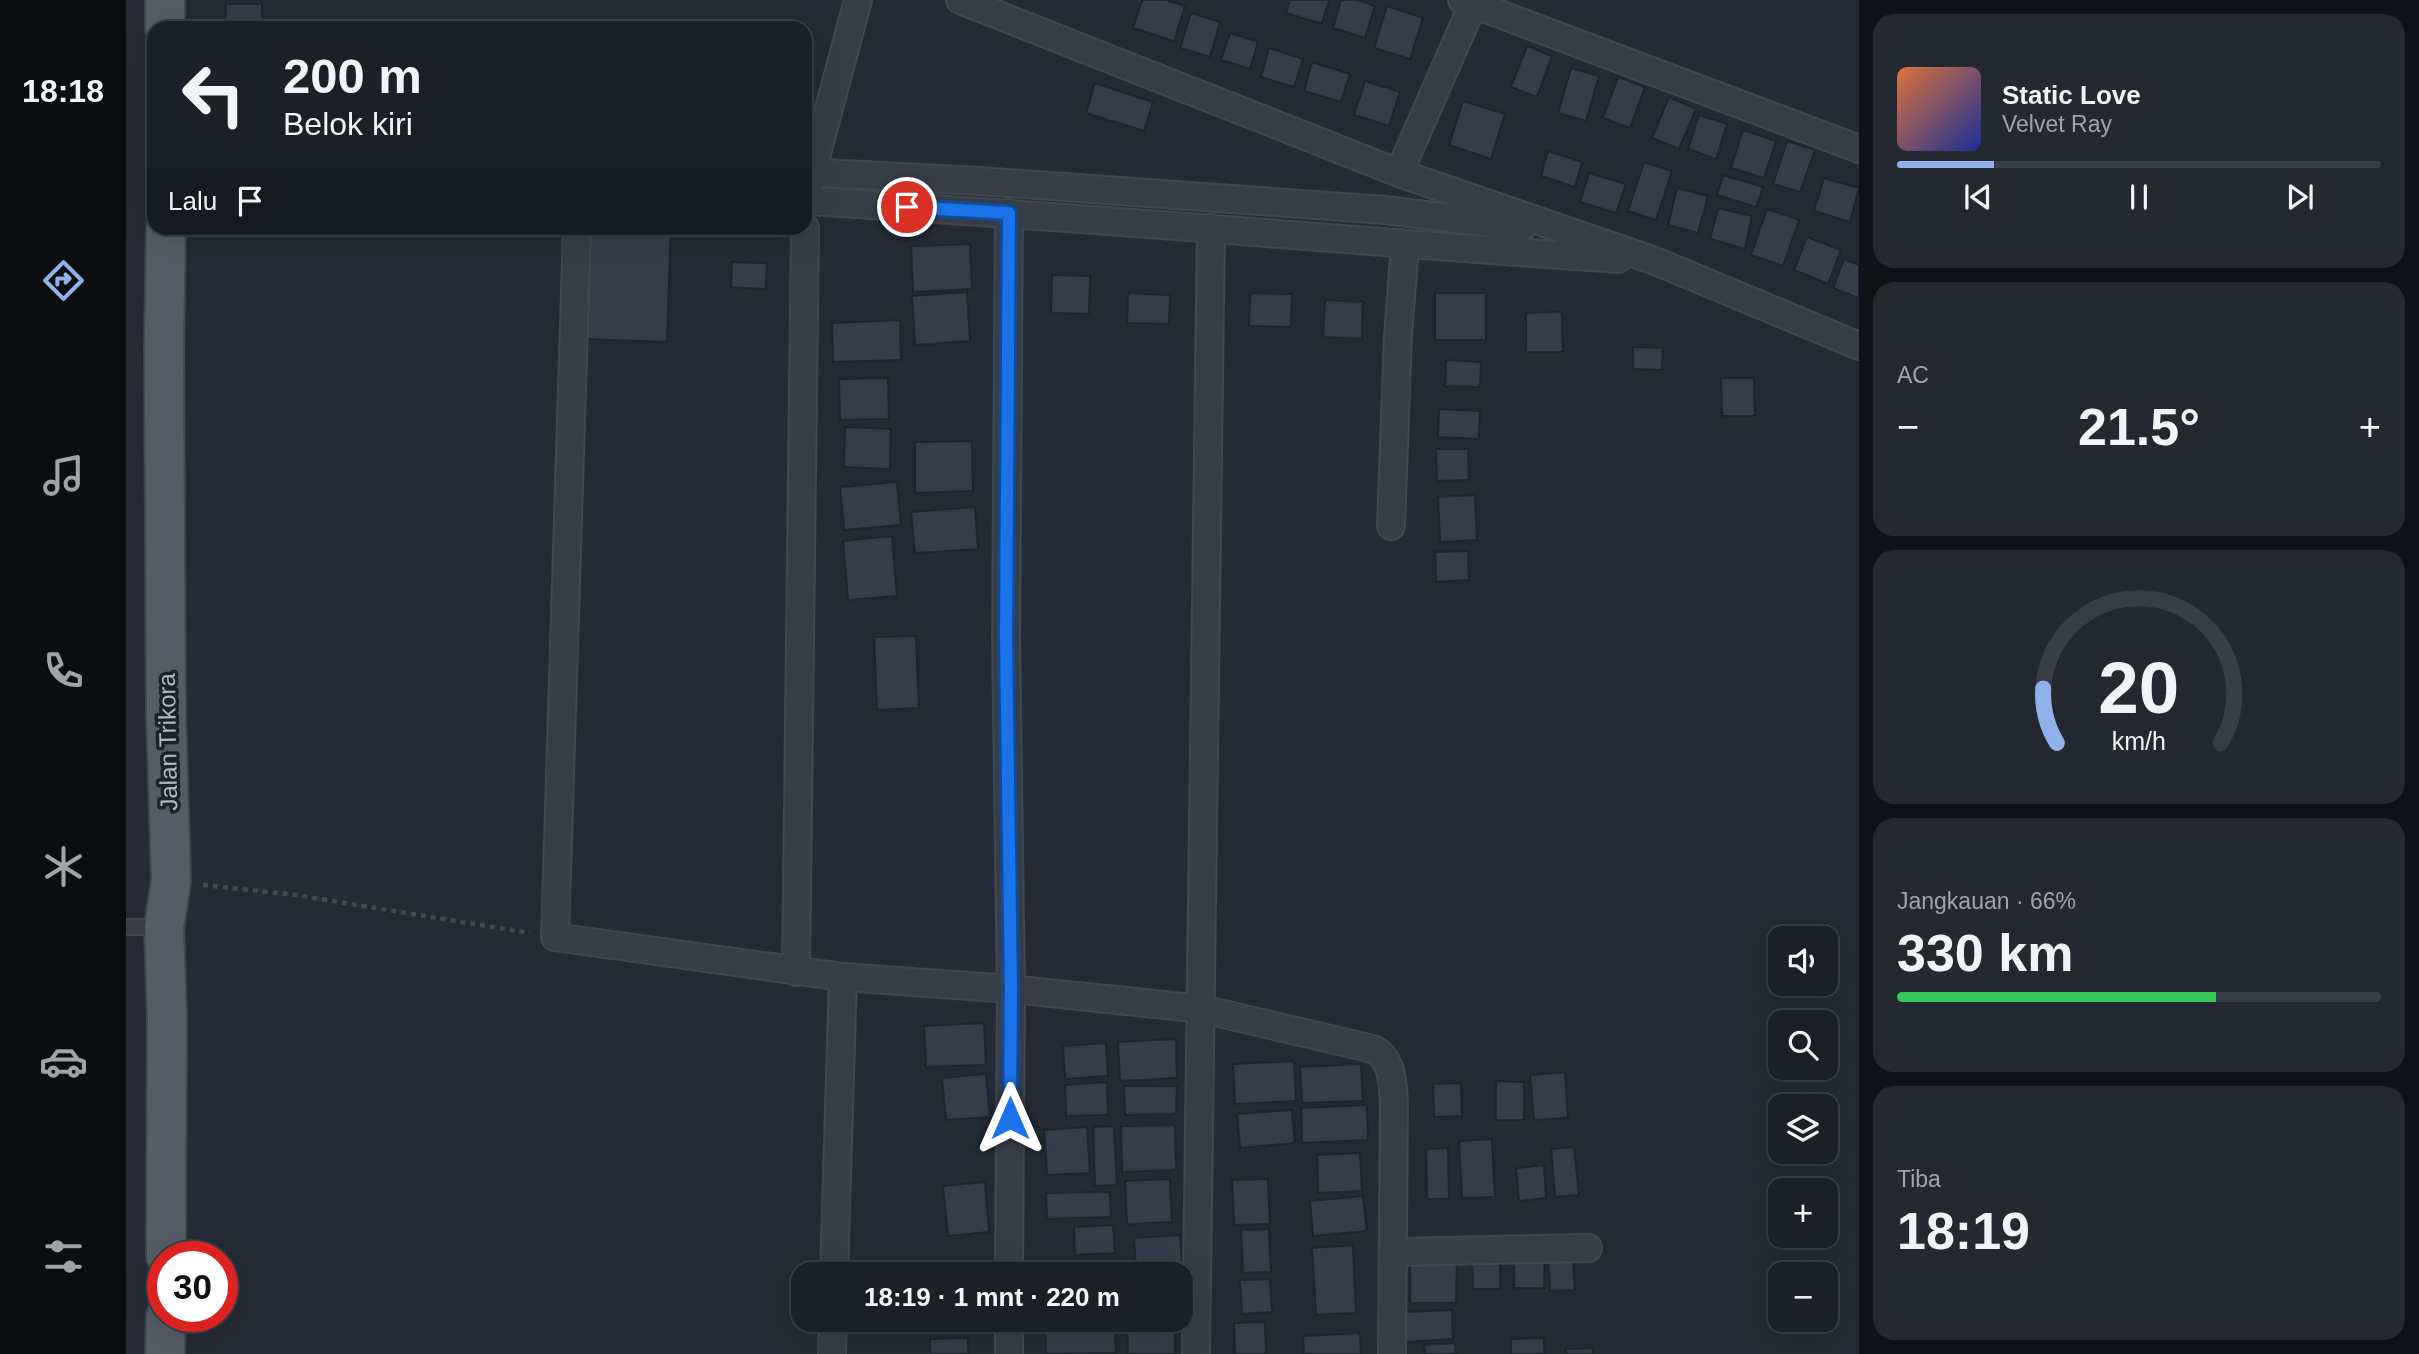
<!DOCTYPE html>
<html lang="id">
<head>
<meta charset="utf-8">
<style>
	:root { --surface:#1b2028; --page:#242830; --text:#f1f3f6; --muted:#a0a3a8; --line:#393e45; --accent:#90b1ea }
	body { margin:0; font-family:Arial,sans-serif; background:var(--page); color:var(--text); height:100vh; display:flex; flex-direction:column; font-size:26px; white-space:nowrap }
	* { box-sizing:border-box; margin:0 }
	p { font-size:23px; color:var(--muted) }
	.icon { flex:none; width:38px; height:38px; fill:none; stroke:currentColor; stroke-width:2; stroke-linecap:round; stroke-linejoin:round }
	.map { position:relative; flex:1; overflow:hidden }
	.side { display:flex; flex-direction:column; gap:14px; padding:14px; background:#0f1216; width:560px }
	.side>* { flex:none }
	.top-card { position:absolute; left:21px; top:21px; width:665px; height:214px; border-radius:21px; box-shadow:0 7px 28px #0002,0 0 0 2px var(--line); background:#1b2028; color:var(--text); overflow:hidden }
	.controls { position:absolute; left:1642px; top:926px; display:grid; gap:14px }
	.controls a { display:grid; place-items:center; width:70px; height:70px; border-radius:14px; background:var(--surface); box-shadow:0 7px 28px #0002,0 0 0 2px var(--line); font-size:35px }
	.speed { position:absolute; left:21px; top:1241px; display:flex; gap:14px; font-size:35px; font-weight:700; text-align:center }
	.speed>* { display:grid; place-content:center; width:91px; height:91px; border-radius:50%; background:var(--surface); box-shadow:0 7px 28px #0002,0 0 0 2px var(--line); line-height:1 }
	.speed .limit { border:10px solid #d22; background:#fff; color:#111 }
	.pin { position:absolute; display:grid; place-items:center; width:60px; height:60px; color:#fff; margin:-30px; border:4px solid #fff; border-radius:50%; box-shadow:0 2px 7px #0007 }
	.me { position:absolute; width:77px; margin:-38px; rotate:0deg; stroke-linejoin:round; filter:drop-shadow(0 0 5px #0008) }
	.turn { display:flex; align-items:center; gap:24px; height:147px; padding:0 21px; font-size:32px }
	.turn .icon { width:91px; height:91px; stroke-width:2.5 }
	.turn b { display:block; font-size:49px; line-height:60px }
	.then { display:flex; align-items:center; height:66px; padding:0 21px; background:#0003; gap:14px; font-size:26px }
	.big { font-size:52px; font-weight:700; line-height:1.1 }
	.side .widget { flex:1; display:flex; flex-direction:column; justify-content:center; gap:10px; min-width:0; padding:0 24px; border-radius:21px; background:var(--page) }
	.side .dial { align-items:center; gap:0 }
	.dial svg { height:182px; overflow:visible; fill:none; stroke:var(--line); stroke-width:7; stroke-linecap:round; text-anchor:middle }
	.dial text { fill:var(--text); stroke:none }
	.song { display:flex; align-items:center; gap:21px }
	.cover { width:84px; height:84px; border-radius:10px; background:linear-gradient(135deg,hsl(20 70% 55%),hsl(230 70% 35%)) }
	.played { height:7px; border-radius:4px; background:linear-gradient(90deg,var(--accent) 20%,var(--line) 20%) }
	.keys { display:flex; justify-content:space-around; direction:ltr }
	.heat { display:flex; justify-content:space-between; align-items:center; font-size:38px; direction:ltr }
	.charge { height:10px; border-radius:5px; background:linear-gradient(90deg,#34c759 66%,var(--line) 0) }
	.trip { position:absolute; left:665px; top:1262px; width:402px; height:70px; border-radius:21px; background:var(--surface); box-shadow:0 7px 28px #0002,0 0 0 2px var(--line); font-weight:700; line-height:70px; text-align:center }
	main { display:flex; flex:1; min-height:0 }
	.tabs { display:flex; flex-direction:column; width:126px; justify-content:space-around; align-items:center; background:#0b0d10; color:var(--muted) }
	.tabs .icon { width:49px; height:49px }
	.tabs .on { color:var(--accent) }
	.tabs b { font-size:32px; color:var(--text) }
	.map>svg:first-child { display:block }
	.building { fill:#343d4a; stroke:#1f252e; stroke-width:2 }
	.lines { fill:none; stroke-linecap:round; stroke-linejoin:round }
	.lane-casing { stroke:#404750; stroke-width:18 }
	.street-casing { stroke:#404750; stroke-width:30 }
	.primary-casing { stroke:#404750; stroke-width:42 }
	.path { stroke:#3e4e50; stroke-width:4.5; stroke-dasharray:5 5; stroke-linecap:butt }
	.lane { stroke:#373d47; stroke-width:14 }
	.street { stroke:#373d47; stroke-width:26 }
	.primary { stroke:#555c67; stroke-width:38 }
	.route-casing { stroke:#114b97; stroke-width:18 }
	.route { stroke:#1a73e8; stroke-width:12 }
	.labels { text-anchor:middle; stroke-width:7; stroke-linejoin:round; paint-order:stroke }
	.street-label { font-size:24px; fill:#b2b8c3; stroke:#1d232c }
</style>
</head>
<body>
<main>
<nav class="tabs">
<b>18:18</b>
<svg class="icon on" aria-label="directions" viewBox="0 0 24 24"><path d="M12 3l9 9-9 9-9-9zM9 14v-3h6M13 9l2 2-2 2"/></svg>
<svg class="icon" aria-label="music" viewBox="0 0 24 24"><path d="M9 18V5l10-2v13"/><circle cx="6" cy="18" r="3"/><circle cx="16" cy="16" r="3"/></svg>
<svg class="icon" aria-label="phone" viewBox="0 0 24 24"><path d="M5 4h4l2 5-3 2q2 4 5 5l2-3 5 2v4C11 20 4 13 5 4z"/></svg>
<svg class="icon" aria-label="climate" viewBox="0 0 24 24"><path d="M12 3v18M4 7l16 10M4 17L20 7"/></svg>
<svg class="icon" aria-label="car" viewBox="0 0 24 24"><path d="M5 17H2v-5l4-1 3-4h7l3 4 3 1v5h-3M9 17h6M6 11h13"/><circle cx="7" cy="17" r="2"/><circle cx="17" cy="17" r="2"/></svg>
<svg class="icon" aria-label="filters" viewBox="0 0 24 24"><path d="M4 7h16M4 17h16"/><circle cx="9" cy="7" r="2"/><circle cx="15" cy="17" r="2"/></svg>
</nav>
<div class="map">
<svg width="1733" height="1354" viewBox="0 0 1733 1354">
	<rect width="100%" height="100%" fill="#242b36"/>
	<!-- building -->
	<g class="building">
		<polygon points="1016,0 1040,0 1059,6 1048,41 1007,28"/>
		<polygon points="1164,0 1203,0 1196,24 1160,13"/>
		<polygon points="1215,0 1231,0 1249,6 1239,38 1207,28"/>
		<polygon points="100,4 136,4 136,28 99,28"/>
		<polygon points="1261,6 1297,18 1284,59 1248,48"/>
		<polygon points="1065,13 1094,22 1084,57 1054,48"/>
		<polygon points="1104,33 1132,42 1124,69 1095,60"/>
		<polygon points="1401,46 1426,56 1411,97 1385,87"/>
		<polygon points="1143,48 1177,59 1168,87 1135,77"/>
		<polygon points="1186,62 1224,74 1215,102 1178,91"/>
		<polygon points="1445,68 1473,76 1460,121 1432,113"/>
		<polygon points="1492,77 1519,87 1504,128 1477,118"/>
		<polygon points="1239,81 1274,92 1263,126 1228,115"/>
		<polygon points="969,83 1027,102 1018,131 960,113"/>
		<polygon points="1543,97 1570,109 1553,149 1526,138"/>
		<polygon points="1337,101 1379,114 1365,159 1323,145"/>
		<polygon points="1573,115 1601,124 1590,159 1562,149"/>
		<polygon points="1617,130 1650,141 1638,178 1605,168"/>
		<polygon points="1661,141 1689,150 1674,192 1647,184"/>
		<polygon points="1422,151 1456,162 1449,187 1415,176"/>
		<polygon points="1518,162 1546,171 1530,220 1502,211"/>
		<polygon points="1463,173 1500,184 1490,213 1454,202"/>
		<polygon points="1597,175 1637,187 1630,207 1591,195"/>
		<polygon points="1698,178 1733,188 1724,222 1688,211"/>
		<polygon points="1551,188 1582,196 1572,233 1542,225"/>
		<polygon points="1592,208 1626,216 1619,249 1584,239"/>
		<polygon points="1641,209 1673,220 1657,266 1625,255"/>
		<polygon points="462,228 545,228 541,342 458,339"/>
		<polygon points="1681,237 1715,250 1702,284 1668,270"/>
		<polygon points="844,244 846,289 787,292 785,246"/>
		<polygon points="1718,259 1733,265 1733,298 1707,288"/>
		<polygon points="606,262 641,263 640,289 605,287"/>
		<polygon points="926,275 964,276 963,314 925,313"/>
		<polygon points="841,292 844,341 789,345 786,296"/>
		<polygon points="1002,293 1044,295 1043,324 1001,323"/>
		<polygon points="1124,293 1166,294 1165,327 1123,326"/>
		<rect x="1309" y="293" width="51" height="47"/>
		<polygon points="1199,300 1237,302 1236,339 1197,337"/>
		<polygon points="1436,312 1437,352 1400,352 1400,313"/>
		<polygon points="774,320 775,360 707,362 706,323"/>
		<polygon points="1507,347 1537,348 1536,370 1507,369"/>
		<polygon points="1320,360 1355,362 1354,387 1319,386"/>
		<polygon points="762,378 763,419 714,420 713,379"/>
		<polygon points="1595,378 1628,378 1629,416 1596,416"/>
		<polygon points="1313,409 1354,411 1353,439 1312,437"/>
		<polygon points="719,427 765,429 764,469 718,467"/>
		<polygon points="846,441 847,491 789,493 789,442"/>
		<polygon points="1310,449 1342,449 1343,480 1311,481"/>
		<polygon points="771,482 775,525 718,530 714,487"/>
		<polygon points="1349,495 1351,540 1314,542 1312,497"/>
		<polygon points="849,507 852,549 789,553 785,512"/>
		<polygon points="766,536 771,596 722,600 717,541"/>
		<polygon points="1342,551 1343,580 1310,582 1309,552"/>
		<polygon points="790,636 793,708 751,710 748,637"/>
		<polygon points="858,1023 860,1065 800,1067 798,1026"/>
		<polygon points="1050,1039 1051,1078 994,1081 992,1042"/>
		<polygon points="980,1043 982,1076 939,1079 937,1046"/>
		<polygon points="1168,1061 1170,1101 1109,1104 1107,1064"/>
		<polygon points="1235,1064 1237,1101 1176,1103 1174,1067"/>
		<polygon points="1439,1072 1442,1118 1408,1120 1404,1075"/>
		<polygon points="860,1074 864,1117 820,1120 816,1078"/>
		<polygon points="1370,1081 1398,1082 1398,1120 1370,1120"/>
		<polygon points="981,1082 982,1115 940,1116 939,1085"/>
		<polygon points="1335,1083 1336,1116 1308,1117 1307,1084"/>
		<polygon points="998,1086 1051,1086 1050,1114 999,1115"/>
		<polygon points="1241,1105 1242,1140 1176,1143 1175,1108"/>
		<polygon points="1166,1110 1169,1143 1114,1148 1111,1114"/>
		<polygon points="1049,1125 1050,1170 996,1172 995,1126"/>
		<polygon points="988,1126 991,1185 969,1186 967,1127"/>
		<polygon points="961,1127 964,1173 921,1175 918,1130"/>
		<polygon points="1366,1139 1369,1197 1336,1198 1333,1141"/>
		<polygon points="1448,1147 1453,1195 1429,1197 1425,1149"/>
		<polygon points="1322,1148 1323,1199 1301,1199 1300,1149"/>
		<polygon points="1234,1153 1236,1191 1192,1193 1191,1155"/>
		<polygon points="1418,1165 1420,1198 1393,1201 1390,1168"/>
		<polygon points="1044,1179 1046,1222 1001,1224 999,1181"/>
		<polygon points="1142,1179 1144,1224 1108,1225 1106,1180"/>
		<polygon points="859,1182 863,1232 822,1236 817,1186"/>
		<polygon points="984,1192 985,1217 921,1219 920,1193"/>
		<polygon points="1237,1196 1241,1231 1187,1236 1184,1201"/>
		<polygon points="987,1225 989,1253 949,1255 948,1227"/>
		<polygon points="1143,1229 1145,1272 1117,1273 1115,1230"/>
		<polygon points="1054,1235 1056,1266 1010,1269 1008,1238"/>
		<polygon points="1227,1245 1230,1313 1190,1315 1186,1248"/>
		<polygon points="1388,1252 1419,1252 1418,1288 1388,1288"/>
		<polygon points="1346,1253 1374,1253 1374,1289 1347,1289"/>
		<polygon points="1284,1257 1331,1257 1330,1303 1284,1303"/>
		<polygon points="1447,1258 1449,1290 1424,1291 1422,1259"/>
		<polygon points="986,1262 986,1274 917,1274 916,1263"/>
		<polygon points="1144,1279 1146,1312 1116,1314 1114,1280"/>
		<polygon points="1326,1310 1327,1339 1279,1342 1277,1312"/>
		<polygon points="919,1320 988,1320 990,1353 920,1354"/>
		<polygon points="1001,1320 1049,1320 1049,1354 1002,1354"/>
		<polygon points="1139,1322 1140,1354 1109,1354 1108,1323"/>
		<polygon points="1234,1333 1235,1354 1178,1354 1177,1336"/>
		<polygon points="842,1338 842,1354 804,1354 804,1339"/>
		<polygon points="1418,1338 1418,1354 1385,1354 1385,1339"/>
		<polygon points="1329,1343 1330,1354 1299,1354 1298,1345"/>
		<polygon points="1467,1348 1467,1354 1440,1354 1440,1349"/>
	</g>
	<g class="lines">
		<!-- lane casing -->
		<g class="lane-casing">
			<polyline id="lane" points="0,927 37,927"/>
		</g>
		<!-- street casing -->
		<g class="street-casing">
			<g id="street">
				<polyline points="834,0 1273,173 1529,261 1733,346"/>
				<polyline points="1336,0 1733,149"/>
				<polyline points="679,172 854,181 1259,210 1396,227"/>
				<polyline points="1273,173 1349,0"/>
				<polyline points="682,187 732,0"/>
				<path d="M679,201C950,216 1221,241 1492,259"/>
				<path d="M451,228L429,937L717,977L885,989L1076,1009L1247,1049C1267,1059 1267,1085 1268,1104L1266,1354"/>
				<polyline points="1265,526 1272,336 1279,245"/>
				<polyline points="670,972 679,228"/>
				<polyline points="1267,1252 1462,1248"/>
				<polyline points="708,1274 717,977"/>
				<polyline points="883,1274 885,989 880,638 883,213"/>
				<polyline points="706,1354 707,1320"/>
				<polyline points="883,1354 883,1320"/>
				<polyline points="1070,1354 1085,228"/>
			</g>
		</g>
		<!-- primary casing -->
		<g class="primary-casing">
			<g id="primary">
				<polyline points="39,28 39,0"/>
				<polyline points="40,1256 41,1015 38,927 45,881 40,712 38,349 40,228"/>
				<polyline points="39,1354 40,1316"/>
			</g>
		</g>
		<!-- path -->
		<polyline class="path" points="77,885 170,895 404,933"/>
		<!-- lane -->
		<use href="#lane" class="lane"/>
		<!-- street -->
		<use href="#street" class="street"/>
		<!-- primary -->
		<use href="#primary" class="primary"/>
	</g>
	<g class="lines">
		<!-- route casing -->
		<g class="route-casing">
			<polyline id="route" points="781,207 883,213 880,638 885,989 884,1118"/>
		</g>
		<!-- route -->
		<use href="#route" class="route"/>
	</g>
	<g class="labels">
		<!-- street labels -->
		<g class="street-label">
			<text transform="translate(42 742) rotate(-91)" y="8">Jalan Trikora</text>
		</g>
	</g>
</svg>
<div class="controls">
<a><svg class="icon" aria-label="sound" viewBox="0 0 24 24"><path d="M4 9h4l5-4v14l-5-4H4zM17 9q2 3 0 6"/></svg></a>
<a><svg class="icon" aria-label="search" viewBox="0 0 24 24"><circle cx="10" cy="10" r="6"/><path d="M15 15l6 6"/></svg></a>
<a><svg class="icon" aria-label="layers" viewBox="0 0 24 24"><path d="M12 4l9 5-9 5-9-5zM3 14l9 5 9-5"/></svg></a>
<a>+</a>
<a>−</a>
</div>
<div class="speed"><div class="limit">30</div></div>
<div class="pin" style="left:781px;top:207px;background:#d93025"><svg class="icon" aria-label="arrive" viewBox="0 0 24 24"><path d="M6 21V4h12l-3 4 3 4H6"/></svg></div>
<svg class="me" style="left:884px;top:1118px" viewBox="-20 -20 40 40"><path d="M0-17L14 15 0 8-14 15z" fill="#1a73e8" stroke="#fff" stroke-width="4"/></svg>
<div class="trip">18:19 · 1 mnt · 220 m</div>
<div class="top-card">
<div class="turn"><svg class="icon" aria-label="left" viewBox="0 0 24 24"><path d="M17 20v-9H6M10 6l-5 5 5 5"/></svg><div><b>200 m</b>Belok kiri</div></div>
<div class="then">Lalu<svg class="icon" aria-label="arrive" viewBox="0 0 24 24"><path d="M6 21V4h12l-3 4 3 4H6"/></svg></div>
</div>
</div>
<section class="side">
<div class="widget">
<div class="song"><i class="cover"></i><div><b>Static Love</b><p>Velvet Ray</p></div></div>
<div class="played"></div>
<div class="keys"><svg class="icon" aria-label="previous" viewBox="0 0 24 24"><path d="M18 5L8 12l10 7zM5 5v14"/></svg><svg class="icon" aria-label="pause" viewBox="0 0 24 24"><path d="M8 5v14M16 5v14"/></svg><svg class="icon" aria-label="next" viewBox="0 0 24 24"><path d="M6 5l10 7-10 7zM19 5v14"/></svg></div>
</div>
<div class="widget"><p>AC</p>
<div class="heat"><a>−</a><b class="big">21.5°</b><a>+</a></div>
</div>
<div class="widget dial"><svg viewBox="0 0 100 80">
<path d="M14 69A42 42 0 1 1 86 69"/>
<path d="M14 69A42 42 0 0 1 8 45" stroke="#90b1ea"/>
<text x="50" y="56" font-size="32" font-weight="700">20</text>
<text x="50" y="72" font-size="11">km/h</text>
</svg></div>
<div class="widget"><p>Jangkauan · 66%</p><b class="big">330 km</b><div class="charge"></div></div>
<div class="widget"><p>Tiba</p><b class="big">18:19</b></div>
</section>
</main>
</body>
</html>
